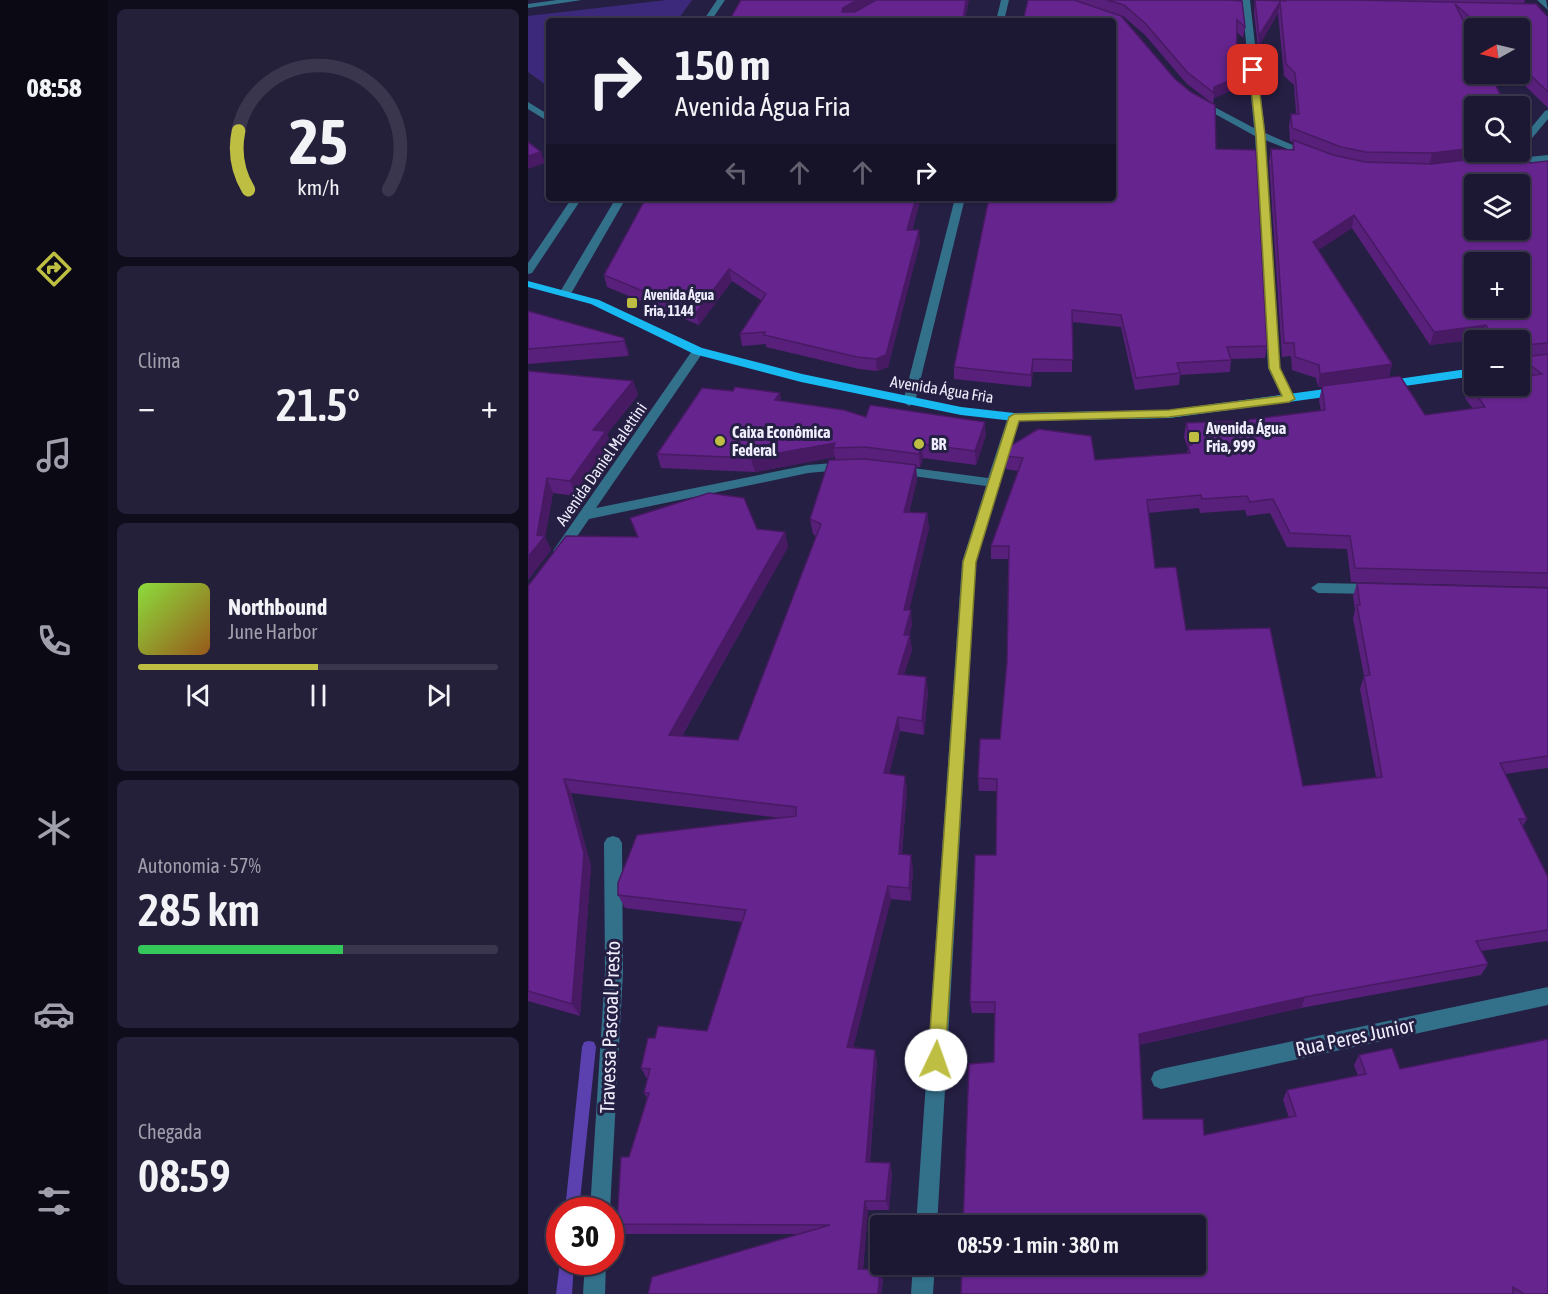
<!DOCTYPE html>
<html lang="pt">
<head>
<meta charset="utf-8">
<style>
	:root { --surface:#1c1732; --page:#25203a; --text:#f1f3f6; --muted:#a09fac; --line:#3a364d; --accent:#bebe42 }
	body { margin:0; font-family:"Asap Condensed",sans-serif; background:var(--page); color:var(--text); height:100vh; display:flex; flex-direction:column; font-size:22px; white-space:nowrap }
	* { box-sizing:border-box; margin:0 }
	p { font-size:20px; color:var(--muted) }
	.icon { flex:none; width:33px; height:33px; fill:none; stroke:currentColor; stroke-width:2; stroke-linecap:round; stroke-linejoin:round }
	.map { position:relative; flex:1; overflow:hidden }
	.details { display:flex; flex-direction:column; gap:9px; padding:9px; background:#0f0d1c; width:420px }
	.details>* { flex:none }
	.banner { position:absolute; left:18px; top:18px; width:570px; height:183px; border-radius:6px; box-shadow:0 2px 4px #0004,0 0 0 2px var(--line); background:#1c1732; color:var(--text); overflow:hidden }
	.needle { width:39px; rotate:262deg }
	.tools { position:absolute; left:936px; top:18px; display:grid; gap:12px }
	.tools a { display:grid; place-items:center; width:66px; height:66px; border-radius:6px; background:var(--surface); box-shadow:0 2px 4px #0004,0 0 0 2px var(--line); font-size:30px }
	.speed { position:absolute; left:18px; top:1197px; display:flex; gap:12px; font-size:30px; font-weight:700; text-align:center }
	.speed>* { display:grid; place-content:center; width:78px; height:78px; border-radius:50%; background:var(--surface); box-shadow:0 2px 4px #0004,0 0 0 2px var(--line); line-height:1 }
	.speed .limit { border:9px solid #d22; background:#fff; color:#111 }
	.pin { position:absolute; display:grid; place-items:center; width:51px; height:51px; color:#fff; margin:-26px; border-radius:12px; box-shadow:0 3px 9px #0006 }
	.me { position:absolute; width:66px; margin:-33px; rotate:3deg; stroke-linejoin:round; filter:drop-shadow(0 0 4px #0008) }
	.turn { display:flex; align-items:center; gap:21px; height:126px; padding:0 30px; font-size:27px }
	.turn .icon { width:78px; height:78px; stroke-width:2.5 }
	.turn b { display:block; font-size:42px; line-height:51px }
	.lanes { display:flex; align-items:center; height:57px; padding:0 30px; background:#0003; justify-content:center; gap:30px; direction:ltr }
	.lanes .off { opacity:.35 }
	.big { font-size:45px; font-weight:600; line-height:1.1 }
	.details .card { flex:1; display:flex; flex-direction:column; justify-content:center; gap:9px; min-width:0; padding:0 21px; border-radius:9px; background:var(--page) }
	.details .dial { align-items:center; gap:0 }
	.dial svg { height:156px; overflow:visible; fill:none; stroke:var(--line); stroke-width:7; stroke-linecap:round; text-anchor:middle }
	.dial text { fill:var(--text); stroke:none }
	.song { display:flex; align-items:center; gap:18px }
	.cover { width:72px; height:72px; border-radius:9px; background:linear-gradient(135deg,hsl(90 70% 55%),hsl(30 70% 35%)) }
	.played { height:6px; border-radius:3px; background:linear-gradient(90deg,var(--accent) 50%,var(--line) 50%) }
	.keys { display:flex; justify-content:space-around; direction:ltr }
	.heat { display:flex; justify-content:space-between; align-items:center; font-size:33px; direction:ltr }
	.charge { height:9px; border-radius:4px; background:linear-gradient(90deg,#34c759 57%,var(--line) 0) }
	.trip { position:absolute; left:342px; top:1215px; width:336px; height:60px; border-radius:6px; background:var(--surface); box-shadow:0 2px 4px #0004,0 0 0 2px var(--line); font-weight:600; line-height:60px; text-align:center }
	main { display:flex; flex:1; min-height:0 }
	.dock { display:flex; flex-direction:column; width:108px; justify-content:space-around; align-items:center; background:#0b0914; color:var(--muted) }
	.dock .icon { width:42px; height:42px }
	.dock .on { color:var(--accent) }
	.dock b { font-size:27px; color:var(--text) }
	.map>svg:first-child { display:block }
	.green { fill:#3d297b }
	.lines { fill:none; stroke-linecap:round; stroke-linejoin:round }
	.stream { fill:#5b41af; fill-rule:evenodd }
	.minor { fill:#33708a; fill-rule:evenodd }
	.major { fill:#19baf1; fill-rule:evenodd }
	.wall { fill:#58207a; fill-rule:evenodd }
	.shaded-wall { fill:#471a63 }
	.building { fill:#66258e; stroke:#471a63; stroke-width:1.5; fill-rule:evenodd }
	.route { fill:#bebe42; stroke:#7c7c2b; stroke-width:1.5 }
	.poi-dot { fill:#bebe42; stroke:#251f43; stroke-width:2 }
	.labels { text-anchor:middle; stroke-width:6; stroke-linejoin:round; paint-order:stroke }
	.far-poi-label { font-size:14px; font-weight:bold; fill:#eeedfc; stroke:#251f43; text-anchor:start }
	.street-label { font-size:16px; fill:#eeedfc; stroke:#251f43 }
	.poi-label { font-size:16px; font-weight:bold; fill:#eeedfc; stroke:#251f43; text-anchor:start }
	.near-street-label { font-size:20px; fill:#eeedfc; stroke:#251f43 }
</style>
</head>
<body>
<main>
<nav class="dock">
<b>08:58</b>
<svg class="icon on" aria-label="directions" viewBox="0 0 24 24"><path d="M12 3l9 9-9 9-9-9zM9 14v-3h6M13 9l2 2-2 2"/></svg>
<svg class="icon" aria-label="music" viewBox="0 0 24 24"><path d="M9 18V5l10-2v13"/><circle cx="6" cy="18" r="3"/><circle cx="16" cy="16" r="3"/></svg>
<svg class="icon" aria-label="phone" viewBox="0 0 24 24"><path d="M5 4h4l2 5-3 2q2 4 5 5l2-3 5 2v4C11 20 4 13 5 4z"/></svg>
<svg class="icon" aria-label="climate" viewBox="0 0 24 24"><path d="M12 3v18M4 7l16 10M4 17L20 7"/></svg>
<svg class="icon" aria-label="car" viewBox="0 0 24 24"><path d="M5 17H2v-5l4-1 3-4h7l3 4 3 1v5h-3M9 17h6M6 11h13"/><circle cx="7" cy="17" r="2"/><circle cx="17" cy="17" r="2"/></svg>
<svg class="icon" aria-label="filters" viewBox="0 0 24 24"><path d="M4 7h16M4 17h16"/><circle cx="9" cy="7" r="2"/><circle cx="15" cy="17" r="2"/></svg>
</nav>
<section class="details">
<div class="card dial"><svg viewBox="0 0 100 80">
<path d="M14 69A42 42 0 1 1 86 69"/>
<path d="M14 69A42 42 0 0 1 9 39" stroke="#bebe42"/>
<text x="50" y="56" font-size="32" font-weight="700">25</text>
<text x="50" y="72" font-size="11">km/h</text>
</svg></div>
<div class="card"><p>Clima</p>
<div class="heat"><a>−</a><b class="big">21.5°</b><a>+</a></div>
</div>
<div class="card">
<div class="song"><i class="cover"></i><div><b>Northbound</b><p>June Harbor</p></div></div>
<div class="played"></div>
<div class="keys"><svg class="icon" aria-label="previous" viewBox="0 0 24 24"><path d="M18 5L8 12l10 7zM5 5v14"/></svg><svg class="icon" aria-label="pause" viewBox="0 0 24 24"><path d="M8 5v14M16 5v14"/></svg><svg class="icon" aria-label="next" viewBox="0 0 24 24"><path d="M6 5l10 7-10 7zM19 5v14"/></svg></div>
</div>
<div class="card"><p>Autonomia · 57%</p><b class="big">285 km</b><div class="charge"></div></div>
<div class="card"><p>Chegada</p><b class="big">08:59</b></div>
</section>
<div class="map">
<svg width="1020" height="1294" viewBox="0 0 1020 1294">
	<rect width="100%" height="100%" fill="#251f43"/>
	<!-- green -->
	<polygon class="green" points="139,0 164,0 149,21 21,21 21,87 0,72 0,16"/>
	<g class="lines">
		<!-- stream -->
		<g class="stream">
			<polygon points="61,1041 66,1042 68,1047 51,1210 37,1210 54,1047 56,1042"/>
			<polygon points="32,1262 46,1262 44,1294 28,1294"/>
		</g>
		<!-- minor -->
		<g class="minor">
			<polygon points="29,0 54,0 0,8 0,4"/>
			<polygon points="189,0 197,0 183,21 175,21"/>
			<polygon points="473,0 481,0 476,21 468,21"/>
			<polygon points="714,0 722,0 737,133 788,155 780,157 737,140 752,368 767,399 761,403 755,399 740,368 727,136 667,103 675,101 726,128"/>
			<polygon points="1009,0 1018,0 1020,10"/>
			<polygon points="0,102 21,115 21,122 0,109"/>
			<polygon points="1020,110 1020,119 995,149 992,150 992,141 1017,111"/>
			<polygon points="1020,155 1020,161 981,165 976,162 981,159"/>
			<polygon points="44,198 54,198 4,273 0,274 0,263"/>
			<polygon points="88,198 98,198 44,292 38,295 34,294 32,292"/>
			<polygon points="427,198 437,198 387,402 381,406 375,402"/>
			<polygon points="170,347 176,351 68,508 280,465 319,462 324,463 326,466 324,469 280,473 61,519 37,554 27,554 25,551 27,548 166,348"/>
			<polygon points="486,413 492,417 448,562 409,1226 388,1226 434,562 458,486 370,474 363,470 370,466 460,478 480,417"/>
			<polygon points="790,583 846,584 853,589 846,594 790,593 783,588"/>
			<polygon points="85,836 91,838 94,843 95,972 82,1210 62,1210 77,972 76,843 79,838"/>
			<polygon points="1020,987 1020,1005 633,1089 626,1086 623,1079 626,1072 633,1069"/>
			<polygon points="57,1262 78,1262 77,1294 55,1294"/>
			<polygon points="385,1264 407,1264 405,1294 383,1294"/>
		</g>
		<!-- major -->
		<g class="major">
			<polygon points="0,281 71,300 174,348 274,374 433,407 486,413 641,410 812,387 818,391 812,395 641,418 486,421 433,415 273,382 166,354 63,304 0,287"/>
			<polygon points="946,368 946,376 856,389 850,385 856,381"/>
		</g>
	</g>
	<!-- wall -->
	<g class="wall">
		<polygon points="500,0 698,0 717,27 715,38 709,32 707,89 686,98 685,104 658,83 617,35 595,16 566,7 688,149 739,346 737,358 703,359 702,372 652,375 651,385 607,390 593,327 544,322 544,372 505,372 503,387 426,379 426,367 585,198"/>
		<path d="M727,0H997L996,4L1020,17V108L985,74H992V28H946V37L941,31L977,104L976,106H946V152H990L989,154L1002,163L1020,161V587L823,582L819,549L759,547L742,513L719,516L717,510L672,513L671,508L620,513L627,568L658,630L775,786L848,777L832,689L836,676L825,619L827,610L825,596L829,583L1020,588V768L977,774L999,819L995,826L1020,877V941L953,951L960,964L953,975L773,1008L611,1045L615,1119L676,1135L761,1118L755,1100L759,1090L830,1076L826,1065L831,1055L872,1069L1020,1294H433L466,1062L467,1013H444L442,1002L468,855V791H451L450,778L472,739L479,662L481,559H463V546L490,471L478,469V456L567,460L659,453L660,449L656,437L658,423L711,421L793,411L791,400L794,387H790L788,378L764,370L763,356L754,357L741,162L743,149L764,150L765,142L762,141L761,126L763,114H768L766,85L756,76L750,13L730,48L726,12ZM824,228L902,345L953,339L955,340H992V374L995,377L941,384L937,398L945,409L897,415L861,377L864,364L790,250Z"/>
		<polygon points="118,198 393,198 384,230 392,242 360,367 349,371 331,369 238,347 238,344 214,346 212,334 234,301 204,281 171,325 79,287 76,275"/>
		<polygon points="0,311 96,338 101,353 100,356 0,364"/>
		<polygon points="0,371 105,381 110,395 79,434 83,446 48,496 25,493 17,537 23,550 0,580"/>
		<polygon points="253,401 338,417 458,435 448,465 395,458 392,467 388,467 389,480 381,512 399,513 401,528 381,610 384,625 381,635 384,650 376,674 400,691 396,735 372,731 361,774 379,789 374,854 385,868 383,901 363,899 325,1048 349,1061 342,1163 362,1163 364,1173 361,1210 340,1210 335,1269 352,1270 355,1279 353,1294 120,1294 271,1234 97,1234 89,1224 101,1157 119,1098 116,1093 119,1079 113,1068 127,1038 179,1031 214,922 97,908 90,895 253,818 43,793 63,866 52,1016 0,1001 0,586 109,537 102,518 257,532 260,547 154,736 210,740 288,536 285,534 282,519 307,460 307,457 227,472 133,468 129,454"/>
	</g>
	<!-- shaded-wall -->
	<g class="shaded-wall">
		<polygon points="329,0 349,0 316,19 314,12 315,8"/>
		<polygon points="438,0 441,0 437,21 435,21"/>
		<polygon points="752,2 750,13 730,48 731,36"/>
		<polygon points="708,78 707,89 686,98 686,87"/>
		<polygon points="946,148 946,152 990,152 989,156 901,166 904,153"/>
		<polygon points="13,152 17,163 0,169 0,156"/>
		<polygon points="388,198 393,198 380,242 379,230"/>
		<polygon points="826,215 824,228 783,255 785,242"/>
		<polygon points="391,230 392,242 360,367 349,371 348,359"/>
		<polygon points="201,269 204,281 171,325 168,313"/>
		<polygon points="958,325 953,339 902,345 906,332"/>
		<polygon points="96,338 101,353 100,356 96,341"/>
		<polygon points="505,359 505,372 503,387 503,375"/>
		<polygon points="864,364 861,377 790,387 792,374"/>
		<polygon points="105,381 110,395 79,434 83,446 48,496 42,481 65,430"/>
		<polygon points="252,393 254,406 247,400"/>
		<polygon points="457,422 458,435 448,465 447,451"/>
		<polygon points="307,443 305,448 307,457 227,472 223,458"/>
		<polygon points="394,444 395,458 392,467 391,454"/>
		<polygon points="388,465 389,480 377,526 376,512"/>
		<polygon points="19,478 25,493 17,537 23,550 0,580 0,557 9,535"/>
		<polygon points="399,513 401,528 378,624 376,610"/>
		<polygon points="257,532 260,547 146,749 141,735"/>
		<polygon points="383,610 384,625 377,649 376,635"/>
		<polygon points="382,635 384,650 372,688 370,674"/>
		<polygon points="398,677 400,691 396,735 394,721"/>
		<polygon points="370,717 372,731 358,787 356,773"/>
		<polygon points="377,776 379,789 373,867 371,854"/>
		<polygon points="36,779 43,793 63,866 52,1016 44,1004"/>
		<polygon points="383,855 385,868 383,901 381,888"/>
		<polygon points="360,886 363,899 322,1059 319,1047"/>
		<polygon points="777,997 773,1008 609,1045 611,1034"/>
		<polygon points="347,1050 349,1061 341,1173 338,1162"/>
		<polygon points="362,1163 364,1173 361,1210 358,1201"/>
		<polygon points="337,1201 340,1210 334,1278 330,1269"/>
		<polygon points="352,1270 355,1279 353,1294 350,1294"/>
	</g>
	<!-- building -->
	<g class="building">
		<polygon points="213,0 329,0 315,8 314,12 327,12 348,0 438,0 435,21 201,21"/>
		<polygon points="500,0 546,0 593,16 647,79 663,92 687,105 688,149 728,150 739,346 699,347 703,360 649,363 652,373 608,378 593,315 544,310 545,360 505,359 503,375 426,367 461,198 585,198 585,21 495,21"/>
		<polygon points="579,0 698,0 714,1 717,27 709,20 708,78 686,87 686,93 659,72 618,24 596,5"/>
		<polygon points="727,0 757,1 756,0 828,0 1008,4 1020,17 1020,92 992,65 992,28 954,28 927,4 946,43 946,74 962,74 977,104 974,104 975,106 946,106 946,148 904,153 838,152 813,147 764,128 763,114 771,114 767,73 758,64 752,2 731,36"/>
		<path d="M765,140L805,155L837,162L904,164L997,153L1002,163L1020,161V343L996,345L995,357L1020,354V573L827,568L822,536L762,533L745,499L722,502L719,496L674,499L673,495L619,500L627,568L648,567L658,630L742,628L775,786L854,777L836,676L842,675L829,605H832L829,583L1020,588V756L972,763L999,819H991L1020,877V930L948,941L960,964L777,997L611,1034L615,1119H675L676,1135L768,1116L759,1090L838,1074L831,1055L864,1048L872,1069L1020,1039V1294H996L985,1287V1294H433L434,1264H668V1226H435L441,1064L466,1062L467,1002H442L447,855H468L469,779L450,778L452,739H472L479,662L481,546H463L495,458L478,456L481,447L510,429L563,436L567,460L662,453L660,445H664L658,423L711,421L797,410L794,386L872,376L897,415L957,407L941,384L946,383V386H992V377L1014,374L992,357V340H970L965,336L958,325L906,332L826,215L785,242L864,364L792,374L791,365L767,357L766,343H756L743,149L766,150ZM946,184H992V230H946ZM946,262H992V308H946Z"/>
		<polygon points="0,142 13,152 0,156"/>
		<polygon points="118,198 388,198 379,230 391,230 358,355 348,359 329,357 236,335 237,332 212,334 238,294 201,269 168,313 76,275"/>
		<polygon points="0,311 96,338 96,341 0,349"/>
		<polygon points="0,371 105,381 65,430 78,431 42,481 19,478 9,535 17,536 0,557"/>
		<polygon points="207,387 252,393 247,400 316,410 338,417 342,405 457,422 447,451 394,444 391,454 337,447 305,448 307,443 223,458 129,454 174,388 205,391"/>
		<polygon points="337,459 388,465 376,512 399,513 376,610 383,610 376,635 382,635 370,674 398,677 394,721 370,717 356,773 377,776 371,854 383,855 381,888 360,886 319,1047 347,1050 338,1162 362,1163 358,1201 337,1201 330,1269 352,1270 350,1294 120,1294 124,1277 302,1225 89,1224 93,1157 101,1157 121,1093 116,1093 122,1069 113,1068 120,1038 127,1038 130,1026 179,1031 218,910 90,895 90,883 109,835 268,816 268,807 36,779 56,853 44,1004 0,991 0,586 38,536 110,537 102,518 181,493 216,498 229,529 257,532 141,735 210,740 293,524 282,519 301,460"/>
	</g>
	<!-- route -->
	<polygon class="route" points="725,67 729,70 737,135 752,368 767,399 761,402 641,417 491,421 448,562 417,1060 415,1067 408,1069 402,1067 400,1060 435,562 481,417 486,414 641,410 754,396 741,368 728,135 721,70"/>
	<!-- markers -->
	<g class="poi-dot">
		<rect x="98" y="297" width="12" height="12" rx="3"/>
		<rect x="660" y="431" width="12" height="12" rx="3"/>
		<circle cx="192" cy="441" r="6"/>
		<circle cx="391" cy="444" r="6"/>
	</g>
	<g class="labels">
		<!-- far-poi labels -->
		<g class="far-poi-label">
			<text x="116" y="300">Avenida Água<tspan x="116" dy="16">Fria, 1144</tspan></text>
		</g>
		<!-- street labels -->
		<g class="street-label">
			<text transform="translate(414 389) rotate(9)" y="6">Avenida Água Fria</text>
			<text transform="translate(73 464) rotate(-55)" y="6">Avenida Daniel Malettini</text>
		</g>
		<!-- poi labels -->
		<g class="poi-label">
			<text x="678" y="434">Avenida Água<tspan x="678" dy="18">Fria, 999</tspan></text>
			<text x="204" y="438">Caixa Econômica<tspan x="204" dy="18">Federal</tspan></text>
			<text x="403" y="450">BR</text>
		</g>
		<!-- near-street labels -->
		<g class="near-street-label">
			<text transform="translate(82 1027) rotate(-88)" y="7">Travessa Pascoal Presto</text>
			<text transform="translate(827 1037) rotate(-12)" y="7">Rua Peres Junior</text>
		</g>
	</g>
</svg>
<div class="tools">
<a><svg class="needle" viewBox="-14 -14 28 28"><path d="M0-13l5 13h-10z" fill="#e53935"/><path d="M0 13l5-13h-10z" fill="#a09fac"/></svg></a>
<a><svg class="icon" aria-label="search" viewBox="0 0 24 24"><circle cx="10" cy="10" r="6"/><path d="M15 15l6 6"/></svg></a>
<a><svg class="icon" aria-label="layers" viewBox="0 0 24 24"><path d="M12 4l9 5-9 5-9-5zM3 14l9 5 9-5"/></svg></a>
<a>+</a>
<a>−</a>
</div>
<div class="speed"><div class="limit">30</div></div>
<div class="pin" style="left:725px;top:70px;background:#d93025"><svg class="icon" aria-label="arrive" viewBox="0 0 24 24"><path d="M6 21V4h12l-3 4 3 4H6"/></svg></div>
<svg class="me" style="left:408px;top:1060px" viewBox="-20 -20 40 40"><circle r="19" fill="#fff"/><path d="M0-13L10 11 0 6-10 11z" fill="#bebe42"/></svg>
<div class="trip">08:59 · 1 min · 380 m</div>
<div class="banner">
<div class="turn"><svg class="icon" aria-label="right" viewBox="0 0 24 24"><path d="M7 20v-9h11M14 6l5 5-5 5"/></svg><div><b>150 m</b>Avenida Água Fria</div></div>
<div class="lanes"><svg class="icon off" aria-label="left" viewBox="0 0 24 24"><path d="M17 20v-9H6M10 6l-5 5 5 5"/></svg><svg class="icon off" aria-label="ahead" viewBox="0 0 24 24"><path d="M12 20V5M6 11l6-6 6 6"/></svg><svg class="icon off" aria-label="ahead" viewBox="0 0 24 24"><path d="M12 20V5M6 11l6-6 6 6"/></svg><svg class="icon" aria-label="right" viewBox="0 0 24 24"><path d="M7 20v-9h11M14 6l5 5-5 5"/></svg></div>
</div>
</div>
</main>
</body>
</html>
